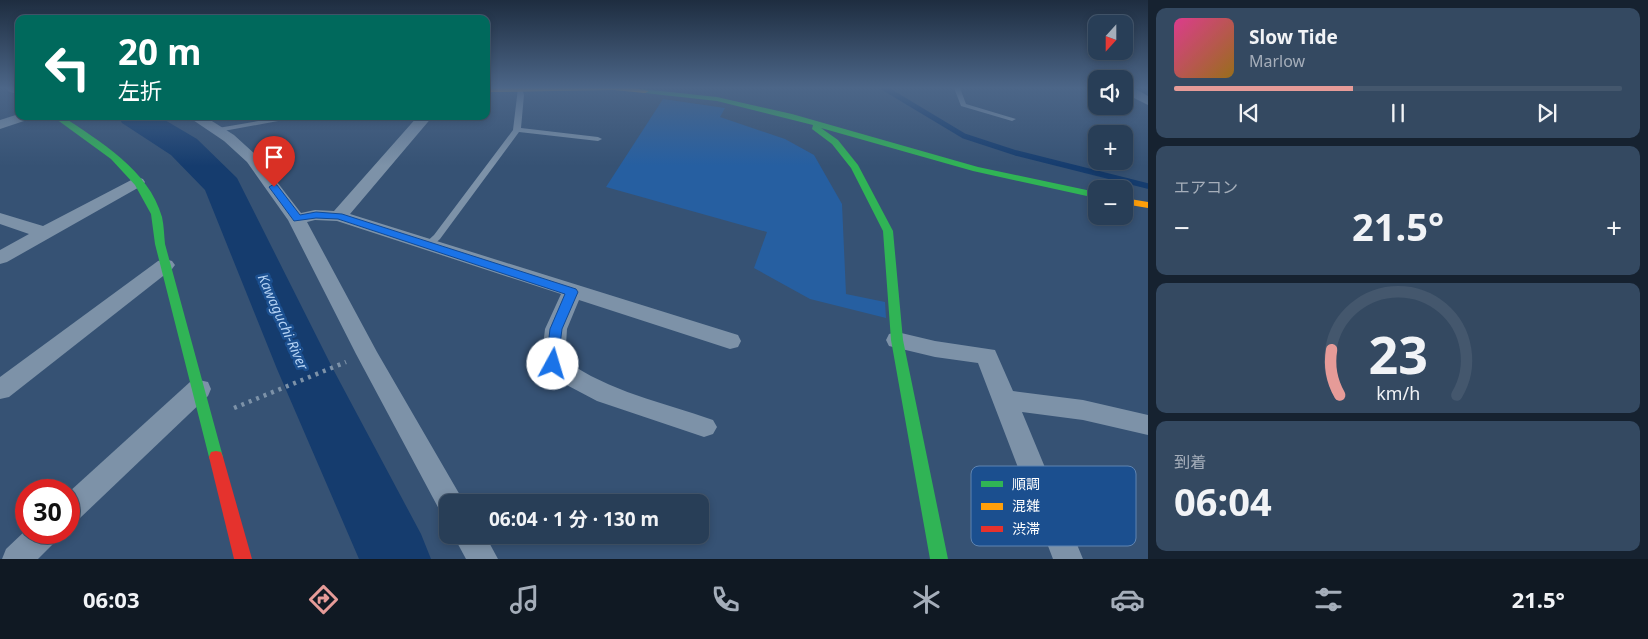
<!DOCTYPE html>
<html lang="ja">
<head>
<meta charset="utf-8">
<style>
	:root { --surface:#283e57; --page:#344961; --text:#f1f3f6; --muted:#a5aeba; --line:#44576d; --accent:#e69b98 }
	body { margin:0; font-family:"Noto Sans","Noto Sans JP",sans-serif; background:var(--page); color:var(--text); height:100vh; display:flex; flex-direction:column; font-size:19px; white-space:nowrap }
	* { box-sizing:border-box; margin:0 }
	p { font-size:16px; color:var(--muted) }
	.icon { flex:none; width:28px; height:28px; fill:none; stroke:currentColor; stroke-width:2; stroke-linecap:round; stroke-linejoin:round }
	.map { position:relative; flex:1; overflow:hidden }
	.side { display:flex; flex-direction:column; gap:8px; padding:8px; background:#162230; width:500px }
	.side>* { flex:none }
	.banner { position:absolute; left:15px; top:15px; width:475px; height:105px; border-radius:10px; box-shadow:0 2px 8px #0003,0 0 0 1px var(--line); background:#00695c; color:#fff; overflow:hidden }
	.needle { width:32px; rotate:201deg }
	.fabs { position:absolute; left:1088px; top:15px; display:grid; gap:10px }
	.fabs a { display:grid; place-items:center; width:45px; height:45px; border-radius:10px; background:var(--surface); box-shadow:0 2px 8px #0003,0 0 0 1px var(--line); font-size:25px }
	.speed { position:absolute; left:15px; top:479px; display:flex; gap:10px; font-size:25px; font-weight:700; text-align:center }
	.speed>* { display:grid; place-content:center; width:65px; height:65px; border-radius:50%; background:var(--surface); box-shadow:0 2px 8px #0003,0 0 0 1px var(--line); line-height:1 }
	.speed .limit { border:8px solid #d22; background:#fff; color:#111 }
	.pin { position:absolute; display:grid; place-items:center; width:42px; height:42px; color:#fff; margin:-51px -21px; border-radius:50% 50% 50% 0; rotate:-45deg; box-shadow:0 0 5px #0007 }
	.pin .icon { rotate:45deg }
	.me { position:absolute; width:55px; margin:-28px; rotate:6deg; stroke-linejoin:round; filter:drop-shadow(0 0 4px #0008) }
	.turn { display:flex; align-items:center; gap:18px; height:105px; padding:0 20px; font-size:22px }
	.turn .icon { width:65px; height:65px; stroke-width:2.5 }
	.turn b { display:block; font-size:35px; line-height:42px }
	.big { font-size:38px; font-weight:700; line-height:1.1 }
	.side .card { flex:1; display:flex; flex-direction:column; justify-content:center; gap:8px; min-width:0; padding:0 18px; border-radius:10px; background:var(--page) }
	.side .dial { align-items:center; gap:0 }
	.dial svg { height:130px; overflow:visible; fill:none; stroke:var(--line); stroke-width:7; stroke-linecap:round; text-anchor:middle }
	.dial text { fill:var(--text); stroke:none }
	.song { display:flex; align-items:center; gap:15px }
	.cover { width:60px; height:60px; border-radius:8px; background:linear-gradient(135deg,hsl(330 70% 55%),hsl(40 70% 35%)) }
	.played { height:5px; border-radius:2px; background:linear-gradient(90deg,var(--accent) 40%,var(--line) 40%) }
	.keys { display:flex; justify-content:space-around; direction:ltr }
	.heat { display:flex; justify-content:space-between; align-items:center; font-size:28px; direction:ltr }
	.trip { position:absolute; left:439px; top:494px; width:270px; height:50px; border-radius:10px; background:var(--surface); box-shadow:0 2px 8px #0003,0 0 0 1px var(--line); font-weight:700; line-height:50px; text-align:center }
	.dock { display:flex; height:80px; justify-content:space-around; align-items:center; background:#101923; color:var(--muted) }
	.dock .icon { width:35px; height:35px }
	.dock .on { color:var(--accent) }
	.dock b { font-size:22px; color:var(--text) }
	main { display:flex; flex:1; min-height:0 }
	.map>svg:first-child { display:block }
	.green { fill:#265fa1 }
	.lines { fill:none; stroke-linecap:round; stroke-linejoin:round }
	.stream { stroke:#153c6e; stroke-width:5.5 }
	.river { fill:#153c6e; fill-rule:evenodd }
	.path { stroke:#7d92a8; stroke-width:4.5; stroke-dasharray:3 5; stroke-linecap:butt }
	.lane { fill:#7d92a8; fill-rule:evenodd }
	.street { fill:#7d92a8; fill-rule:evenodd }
	.fast { fill:#30b455; fill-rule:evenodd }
	.slow { fill:#ff9f0a; fill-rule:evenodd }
	.jam { fill:#e5322d; fill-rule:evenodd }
	.route { fill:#1a73e8; stroke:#114b97 }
	.labels { text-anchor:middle; stroke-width:5; stroke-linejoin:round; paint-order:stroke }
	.water-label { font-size:14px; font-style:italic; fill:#b5d3f5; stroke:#1b4f8f }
	.key { fill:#1b4f8f; stroke:#5f84b1; stroke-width:1 }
	.key-label { font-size:14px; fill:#fff }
</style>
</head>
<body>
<main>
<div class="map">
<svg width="1148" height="559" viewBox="0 0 1148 559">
	<rect width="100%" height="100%" fill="#365274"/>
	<!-- green -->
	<polygon class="green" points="663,99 725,108 720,117 785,139 814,155 842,204 846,294 885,302 886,318 810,299 754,268 767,232 606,187"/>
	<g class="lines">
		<!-- stream -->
		<polyline class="stream" points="884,88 964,136 1016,153 1148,186"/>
		<!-- river -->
		<polygon class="river" points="118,116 158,116 197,139 237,178 333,369 421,534 431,559 359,559 277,369 205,190 171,155 122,123"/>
		<!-- path -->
		<polyline class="path" points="234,408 346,362"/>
		<!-- lane -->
		<g class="lane">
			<polygon points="518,88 522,88 524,95 521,128 598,137 602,139 598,141 519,132 440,239 431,247 425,247 423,245 434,235 513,130"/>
			<polygon points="954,88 960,88 966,104 1016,119 1012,121 961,106"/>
			<polygon points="288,116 305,116 218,132 214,130 218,128"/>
		</g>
		<!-- street -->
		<g class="street">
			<polygon points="7,88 19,88 19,95 8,91"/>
			<polygon points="1124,88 1134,88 1148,96 1148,105 1124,93"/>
			<polygon points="19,114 19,116 32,116 30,119 0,129 0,120"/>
			<path d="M187,116H204L234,135L257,156L301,213L315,210L334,211L418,116H433L350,214L738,335L741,341L738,347L730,349L579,300L567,329L565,360C610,392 662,402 713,420L717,427L713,434L704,437L597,401L561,382L545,370L541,364L545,329L561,294L337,221L315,220L307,222L377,352L464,502H448V514L440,511L356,354L288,220L247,162L224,141Z"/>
			<polygon points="137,177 143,179 145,182 143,185 7,262 0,264 0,250 29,234 0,224 0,213 43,226"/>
			<polygon points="165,259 172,261 175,265 172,269 9,397 0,399 0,377 158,261"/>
			<polygon points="897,332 935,341 995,350 1013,391 1083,400 1148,415 1148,435 1083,420 1022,412 1083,559 1053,559 978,363 935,357 889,346 886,340 889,334"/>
			<polygon points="199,380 208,382 211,389 208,396 79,519 69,523 69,492 190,382"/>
			<polygon points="26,530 26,532 59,532 55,542 38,559 2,559 6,549"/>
			<polygon points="453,535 485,535 498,559 466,559"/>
		</g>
		<!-- fast -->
		<g class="fast">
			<polygon points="642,89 717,97 792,114 978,167 1096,192 1096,198 973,171 821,128 838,140 858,165 893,231 903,340 948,559 930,559 891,340 883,231 851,168 832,144 812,129 813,125 717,101 645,93 642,93"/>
			<path d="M52,116H62C99,141 149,170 162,217C164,226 164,235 165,244L223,457L221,462L216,463L211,462L209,457L155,244L151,214L135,185L111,159Z"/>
		</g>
		<!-- slow -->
		<g class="slow">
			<polygon points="486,88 634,88 649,91 645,93 614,90 486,92"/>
			<polygon points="1124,198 1148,202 1148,208 1124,204"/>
		</g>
		<!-- jam -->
		<polygon class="jam" points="216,451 221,452 223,457 252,559 234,559 209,457 211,452"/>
	</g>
	<!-- sky -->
	<linearGradient id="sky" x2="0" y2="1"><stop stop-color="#1e2d40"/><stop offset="0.53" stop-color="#4c6688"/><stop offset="1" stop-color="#4c6688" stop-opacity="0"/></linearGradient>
	<rect width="1148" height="166" fill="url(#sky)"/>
	<!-- route -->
	<polygon class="route" points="274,184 277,185 300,215 316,212 342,214 576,289 578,292 562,329 557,368 548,368 546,364 550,329 565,294 338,219 316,218 294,221 269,187"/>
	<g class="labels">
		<!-- water labels -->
		<g class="water-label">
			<text transform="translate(283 322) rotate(66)" y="5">Kawaguchi-River</text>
		</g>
	</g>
	<!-- legend -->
	<rect x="971" y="466" width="165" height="80" rx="8" class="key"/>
	<rect x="981" y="481" width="22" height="6" fill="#30b455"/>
	<rect x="981" y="503" width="22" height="7" fill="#ff9f0a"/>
	<rect x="981" y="526" width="22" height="6" fill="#e5322d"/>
	<g class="key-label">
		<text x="1012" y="489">順調</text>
		<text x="1012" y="511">混雑</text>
		<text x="1012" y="534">渋滞</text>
	</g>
</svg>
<div class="fabs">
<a><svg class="needle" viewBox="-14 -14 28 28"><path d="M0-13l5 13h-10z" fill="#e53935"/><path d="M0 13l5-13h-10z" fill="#a5aeba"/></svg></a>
<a><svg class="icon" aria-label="sound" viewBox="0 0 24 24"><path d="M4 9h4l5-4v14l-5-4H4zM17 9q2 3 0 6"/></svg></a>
<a>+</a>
<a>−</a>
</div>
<div class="speed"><div class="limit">30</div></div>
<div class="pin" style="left:274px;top:187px;background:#d93025"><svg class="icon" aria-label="arrive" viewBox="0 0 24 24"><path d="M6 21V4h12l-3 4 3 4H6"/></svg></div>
<svg class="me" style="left:553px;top:364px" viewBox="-20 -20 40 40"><circle r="19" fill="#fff"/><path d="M0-13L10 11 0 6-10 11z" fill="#1a73e8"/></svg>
<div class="trip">06:04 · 1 分 · 130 m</div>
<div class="banner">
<div class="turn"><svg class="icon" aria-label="left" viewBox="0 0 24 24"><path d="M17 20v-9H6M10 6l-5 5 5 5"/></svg><div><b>20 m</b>左折</div></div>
</div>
</div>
<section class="side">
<div class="card">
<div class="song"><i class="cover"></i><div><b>Slow Tide</b><p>Marlow</p></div></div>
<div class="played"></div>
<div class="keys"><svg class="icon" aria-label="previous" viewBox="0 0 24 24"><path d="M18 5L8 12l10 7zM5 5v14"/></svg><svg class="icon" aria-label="pause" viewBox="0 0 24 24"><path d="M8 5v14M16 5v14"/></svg><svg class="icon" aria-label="next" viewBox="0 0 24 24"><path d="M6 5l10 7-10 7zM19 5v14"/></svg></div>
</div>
<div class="card"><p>エアコン</p>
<div class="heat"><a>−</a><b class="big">21.5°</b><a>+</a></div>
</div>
<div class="card dial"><svg viewBox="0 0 100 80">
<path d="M14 69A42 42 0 1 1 86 69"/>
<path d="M14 69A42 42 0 0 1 9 41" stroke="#e69b98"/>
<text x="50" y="56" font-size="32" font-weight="700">23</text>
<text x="50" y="72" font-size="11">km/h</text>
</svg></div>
<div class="card"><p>到着</p><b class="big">06:04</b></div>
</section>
</main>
<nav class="dock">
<b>06:03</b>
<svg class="icon on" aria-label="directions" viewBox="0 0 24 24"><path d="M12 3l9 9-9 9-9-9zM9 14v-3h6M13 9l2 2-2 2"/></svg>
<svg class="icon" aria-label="music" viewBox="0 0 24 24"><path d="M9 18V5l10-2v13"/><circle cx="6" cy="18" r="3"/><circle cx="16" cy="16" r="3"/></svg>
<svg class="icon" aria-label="phone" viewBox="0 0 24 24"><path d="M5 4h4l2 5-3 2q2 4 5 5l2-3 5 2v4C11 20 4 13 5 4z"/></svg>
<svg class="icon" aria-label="climate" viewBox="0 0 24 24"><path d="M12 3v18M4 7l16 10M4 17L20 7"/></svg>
<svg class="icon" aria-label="car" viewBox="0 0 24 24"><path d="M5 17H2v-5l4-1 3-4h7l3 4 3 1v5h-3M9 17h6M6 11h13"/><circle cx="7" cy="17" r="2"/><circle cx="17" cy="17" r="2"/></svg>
<svg class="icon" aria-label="filters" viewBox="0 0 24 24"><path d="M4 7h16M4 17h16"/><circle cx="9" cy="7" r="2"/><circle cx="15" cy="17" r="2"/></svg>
<b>21.5°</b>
</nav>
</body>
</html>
